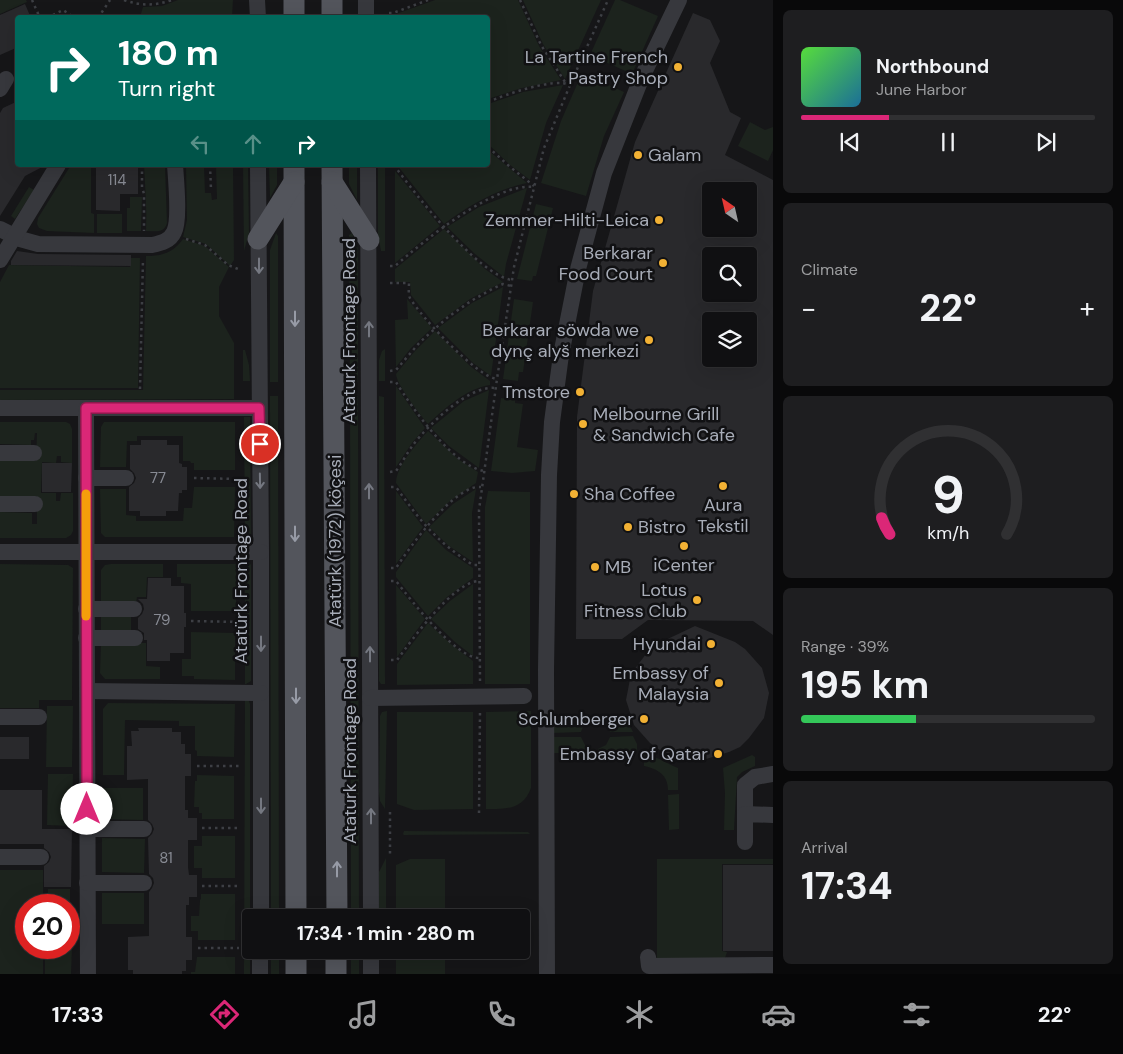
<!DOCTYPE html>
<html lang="en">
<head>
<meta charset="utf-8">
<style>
	:root { --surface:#101012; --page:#1e1e20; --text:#f1f3f6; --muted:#9c9d9f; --line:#303032; --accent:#db2777 }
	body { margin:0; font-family:"DM Sans",sans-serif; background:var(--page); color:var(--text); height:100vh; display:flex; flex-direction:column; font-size:19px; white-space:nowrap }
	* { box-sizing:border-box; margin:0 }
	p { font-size:16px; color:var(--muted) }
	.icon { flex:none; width:28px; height:28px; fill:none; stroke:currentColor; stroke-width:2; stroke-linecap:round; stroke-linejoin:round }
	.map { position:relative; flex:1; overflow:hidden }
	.sheet { display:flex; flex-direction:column; gap:10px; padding:10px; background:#09090a; width:350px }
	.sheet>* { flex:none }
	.top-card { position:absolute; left:15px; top:15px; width:475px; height:152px; border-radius:5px; box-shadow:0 5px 20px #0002,0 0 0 1px var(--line); background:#00695c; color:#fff; overflow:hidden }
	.needle { width:32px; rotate:326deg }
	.tools { position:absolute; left:702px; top:182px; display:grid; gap:10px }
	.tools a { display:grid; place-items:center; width:55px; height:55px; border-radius:5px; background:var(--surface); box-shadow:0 5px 20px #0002,0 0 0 1px var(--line); font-size:25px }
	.speed { position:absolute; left:15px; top:894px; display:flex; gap:10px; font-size:25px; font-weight:700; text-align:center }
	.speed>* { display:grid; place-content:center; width:65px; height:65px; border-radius:50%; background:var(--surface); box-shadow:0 5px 20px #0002,0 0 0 1px var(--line); line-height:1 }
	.speed .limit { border:8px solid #d22; background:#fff; color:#111 }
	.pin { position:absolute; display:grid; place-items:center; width:42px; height:42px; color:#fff; margin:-21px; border:2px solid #fff; border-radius:50%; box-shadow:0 1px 5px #0007 }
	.me { position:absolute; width:55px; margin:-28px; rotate:0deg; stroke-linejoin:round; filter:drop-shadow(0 0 4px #0008) }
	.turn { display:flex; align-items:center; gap:18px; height:105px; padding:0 20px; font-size:22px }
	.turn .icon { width:65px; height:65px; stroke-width:2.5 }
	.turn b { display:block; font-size:35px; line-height:42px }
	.lanes { display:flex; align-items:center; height:48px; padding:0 20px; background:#0003; justify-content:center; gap:25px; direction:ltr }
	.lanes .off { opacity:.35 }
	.big { font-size:38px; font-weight:700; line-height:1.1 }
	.sheet .tile { flex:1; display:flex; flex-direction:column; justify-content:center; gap:8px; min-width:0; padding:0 18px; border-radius:8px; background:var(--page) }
	.sheet .dial { align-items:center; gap:0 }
	.dial svg { height:130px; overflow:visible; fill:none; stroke:var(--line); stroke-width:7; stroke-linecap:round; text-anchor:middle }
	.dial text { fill:var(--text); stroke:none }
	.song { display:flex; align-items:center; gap:15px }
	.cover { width:60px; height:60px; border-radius:8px; background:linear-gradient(135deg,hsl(110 70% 55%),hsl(200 70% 35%)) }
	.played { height:5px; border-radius:2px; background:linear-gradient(90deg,var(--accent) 30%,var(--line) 30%) }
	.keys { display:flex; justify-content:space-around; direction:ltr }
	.heat { display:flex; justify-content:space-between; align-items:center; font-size:28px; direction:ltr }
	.charge { height:8px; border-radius:4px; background:linear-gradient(90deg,#34c759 39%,var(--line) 0) }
	.trip { position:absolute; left:242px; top:909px; width:288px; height:50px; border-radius:5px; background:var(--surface); box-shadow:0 5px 20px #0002,0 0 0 1px var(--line); font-weight:700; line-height:50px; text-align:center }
	.tab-bar { display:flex; height:80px; justify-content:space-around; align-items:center; background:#060607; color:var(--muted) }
	.tab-bar .icon { width:35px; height:35px }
	.tab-bar .selected { color:var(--accent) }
	.tab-bar b { font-size:22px; color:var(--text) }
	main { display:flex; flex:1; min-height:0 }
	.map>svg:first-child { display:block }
	.green { fill:#1c231d }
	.building { fill:#29292c; fill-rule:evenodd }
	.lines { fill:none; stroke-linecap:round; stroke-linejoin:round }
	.path { stroke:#3d3f44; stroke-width:2.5; stroke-dasharray:2.5 4; stroke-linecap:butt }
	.minor { stroke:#37383d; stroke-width:16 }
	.major { stroke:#53555c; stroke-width:21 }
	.oneway { stroke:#757881 }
	.oneway2 { stroke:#979ba6 }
	.route-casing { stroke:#8e194d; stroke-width:12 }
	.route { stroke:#db2777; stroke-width:9 }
	.slow { stroke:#f59e0b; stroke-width:9 }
	.poi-dot { fill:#f2b134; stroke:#111113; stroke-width:2 }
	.labels { text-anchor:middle; stroke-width:5; stroke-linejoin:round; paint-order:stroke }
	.number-label { font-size:15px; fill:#888b94 }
	.poi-label { font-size:18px; fill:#a8adb8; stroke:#111113; text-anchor:end }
	.street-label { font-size:18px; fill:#a8adb8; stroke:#111113 }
</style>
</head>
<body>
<main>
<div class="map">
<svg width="773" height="974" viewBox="0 0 773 974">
	<rect width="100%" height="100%" fill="#161618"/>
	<!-- green -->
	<g class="green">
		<polygon points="0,0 26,0 27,2 0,14"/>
		<polygon points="178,0 233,0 232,17 140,17 143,7 162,6"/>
		<polygon points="435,0 518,0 539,46 561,80 522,88 488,99 488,18 398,18 396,14"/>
		<polygon points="523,0 601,0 565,79 543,44"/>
		<polygon points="615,0 620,0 658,16 632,74 590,55"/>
		<polygon points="582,73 624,92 604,136 586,196 541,183 561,121"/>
		<polygon points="563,85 546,123 530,180 510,165 488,144 488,104 523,92"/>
		<polygon points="750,122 765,130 773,127 773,150 768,161 738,146"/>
		<path d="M488,150L527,183C497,189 468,206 444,224L397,165H488Z"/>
		<polygon points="71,165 91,165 91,213 94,214 94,233 47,231 39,228 37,224 38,218"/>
		<path d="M144,165H165L167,223C164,234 155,231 146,231C147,209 145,187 144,165Z"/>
		<polygon points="233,165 234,260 230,266 206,244 183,237 187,220 186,166 204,166 205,193 211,193 212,200 217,199 216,166"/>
		<polygon points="243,165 248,165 249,233 244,251"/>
		<polygon points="269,165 277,165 277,185 270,198"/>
		<polygon points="349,165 357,165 357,200 349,184"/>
		<polygon points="378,165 385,165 385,251 381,251 378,235"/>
		<polygon points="395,171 440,226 395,263"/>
		<polygon points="29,187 34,190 15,219 11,216"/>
		<polygon points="527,188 506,264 504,277 475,254 447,227 479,207"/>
		<polygon points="130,197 142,197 141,231 127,231 127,208 130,208"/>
		<polygon points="536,204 553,208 536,276 533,276 532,281 517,279"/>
		<rect x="97" y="214" width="25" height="19"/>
		<polygon points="444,229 485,269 503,282 470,299 435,325 411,295 410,282 395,282 395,269"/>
		<polygon points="276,233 278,236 278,382 270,382 270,250"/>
		<polygon points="352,233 358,249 358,382 350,382 349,235"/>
		<path d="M183,239L205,246L229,267L219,287V316L234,343V399L0,400V390H143L146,256C162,256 173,253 183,239Z"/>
		<polygon points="131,258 140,258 138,388 0,388 0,282 9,265 130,267"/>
		<polygon points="503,287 491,376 473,363 438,328 472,303"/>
		<polygon points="407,299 432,328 411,348 396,367 395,320 408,319"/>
		<polygon points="514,299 533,302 523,372 519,372 518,381 503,379"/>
		<path d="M435,331L470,366L490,381V385C467,388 444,409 428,424C421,416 396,384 396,374L415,351Z"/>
		<polygon points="385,349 385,381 379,381 379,360 382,351"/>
		<polygon points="243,350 245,350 249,365 250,381 243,381"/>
		<polygon points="396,386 425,428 412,443 396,467"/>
		<polygon points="489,390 479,468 449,446 431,428 464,401"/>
		<polygon points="270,396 278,396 279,918 271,917"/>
		<polygon points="350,396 358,396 359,918 351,917"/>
		<polygon points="379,396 384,397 385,684 381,684 379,681"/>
		<polygon points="501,398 515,400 515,403 523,404 517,447 538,450 535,471 512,473 491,471"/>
		<polygon points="244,417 250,417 251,536 245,542"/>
		<polygon points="0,422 66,422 70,424 72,429 72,463 61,462 61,456 57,456 56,463 42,462 41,493 56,493 56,501 60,501 61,493 73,493 73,531 71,535 66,538 0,538 0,512 32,513 32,524 37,524 37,496 0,496 0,461 36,461 37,433 35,433 34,440 31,440 31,445 0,444"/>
		<polygon points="104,422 235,422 235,470 194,470 194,463 191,463 190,461 183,461 183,436 137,436 137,441 127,441 126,467 100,467 101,427"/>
		<path d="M428,431L458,459L478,472L476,483L450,501L426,524L396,483C396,467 417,443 428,431Z"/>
		<polygon points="194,487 235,487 234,537 105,537 101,533 100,489 126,489 126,515 136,516 136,521 183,521 184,508 192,508"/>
		<polygon points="476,489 472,513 473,562 449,546 429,527 453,504"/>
		<polygon points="396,491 423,527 396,564"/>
		<polygon points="488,491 530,492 530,684 485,684 485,507"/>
		<polygon points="426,530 446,550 473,568 473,578 447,597 428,616 396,577 396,572"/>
		<polygon points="245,560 248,560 251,565 251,681 246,684 245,684"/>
		<polygon points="0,564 68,565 73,568 72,700 39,700 39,708 0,708"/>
		<polygon points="111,564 163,564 163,577 147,577 146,597 137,597 136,603 101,603 101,570 105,565"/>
		<polygon points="177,564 236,564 236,611 191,611 191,584 181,583 181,577 177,577"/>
		<polygon points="473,584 473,656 455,642 431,619 450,601"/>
		<polygon points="396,585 425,619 397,657"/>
		<rect x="101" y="615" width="30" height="18"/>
		<polygon points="428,623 452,645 473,661 473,684 397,685 397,664"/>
		<polygon points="191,632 235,633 235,680 194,679 194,676 182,676 182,659 191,659"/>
		<polygon points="101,643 146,643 146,666 160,667 160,679 105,679 100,673"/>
		<polygon points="245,699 248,699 250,704 250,974 244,974"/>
		<polygon points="108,703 235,704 234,757 197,756 197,751 195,750 195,726 179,726 179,721 125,720 124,775 103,775 103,709"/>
		<polygon points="47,706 73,706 72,767 46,767"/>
		<polygon points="387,711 385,809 380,801 379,792 380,716 382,712"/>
		<path d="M531,711V788C523,810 506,809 486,809V712Z"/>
		<polygon points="397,712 473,712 473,809 414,810 397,804"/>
		<polygon points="593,718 593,720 584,724 581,732 553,733 553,719"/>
		<polygon points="597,718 626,718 633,732 610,732 606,724 597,720"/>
		<polygon points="633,736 637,744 637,752 598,752 598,749 606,745 610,737"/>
		<polygon points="553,737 581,737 585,745 593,749 593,753 553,753"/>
		<path d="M644,755C656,755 667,764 678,768V790H668C668,775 658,769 644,766Z"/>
		<polygon points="752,755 755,757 755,766 742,772 737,777 734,830 724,830 725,793 723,768"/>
		<polygon points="48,774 73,774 72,826 47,825"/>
		<polygon points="197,775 234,776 234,819 202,819 202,813 199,813 199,807 194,807 195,781 197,781"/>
		<polygon points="103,788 143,788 143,820 102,819"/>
		<polygon points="679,794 679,829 669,830 668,795"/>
		<polygon points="404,831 528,832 530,834 404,835 403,834"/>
		<polygon points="202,836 235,836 235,878 202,878 202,868 194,868 194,846 202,846"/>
		<polygon points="102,838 145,839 144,873 102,872"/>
		<polygon points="386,858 386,917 379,917 379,872"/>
		<polygon points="410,859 445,859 445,917 396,917 396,865"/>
		<polygon points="657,859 773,859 773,864 722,864 722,951 727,952 725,958 657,960"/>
		<polygon points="0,870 43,870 43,905 26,905 26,948 43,948 43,974 0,974"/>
		<polygon points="48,889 70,889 70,944 69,905 48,905"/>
		<rect x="102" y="893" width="42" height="31"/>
		<polygon points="201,894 235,894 235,940 198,940 198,931 191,931 191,916 199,916 200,900 201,899"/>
		<polygon points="72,947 71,974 45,974 45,948"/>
		<rect x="271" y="950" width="8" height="24"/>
		<rect x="351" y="950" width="8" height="24"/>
		<rect x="396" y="950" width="49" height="24"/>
		<polygon points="197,957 235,957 235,974 191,974 191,972 195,972"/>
	</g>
	<!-- building -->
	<g class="building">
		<polygon points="25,4 31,18 18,18 18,47 0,55 0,15"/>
		<path d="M693,13L710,20L720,41L710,63L730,112L741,118L725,155L773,180V635L753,621L648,620L622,639H576L577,417L593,291L635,142ZM711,191H749V229H711ZM711,256H749V294H711ZM711,321H749V359H711Z"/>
		<polygon points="18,101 18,165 46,165 25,176 0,216 0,113 3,108"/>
		<polygon points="96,165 138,165 138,194 120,194 120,211 96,210"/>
		<polygon points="17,251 38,254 131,255 131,266 11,265 11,261"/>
		<polygon points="141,440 167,440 167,445 179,445 179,463 182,464 182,467 187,467 187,490 182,490 182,493 179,493 178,511 166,511 166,516 140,516 140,511 129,511 129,487 134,483 136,478 134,473 130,469 130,445 141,445"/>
		<polygon points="42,463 72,463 71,492 42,492"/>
		<polygon points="148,578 171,578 171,586 184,586 184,613 186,613 186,627 184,627 184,653 170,653 170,661 147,661 147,640 144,640 144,633 138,629 138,618 142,614 144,609 143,604 138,599 147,599"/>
		<polygon points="695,626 735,642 745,649 762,668 769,693 764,718 749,738 740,747 729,752 706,759 695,759 672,755 660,750 650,743 634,725 626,700 631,674 646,654 655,645"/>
		<polygon points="138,728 172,728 172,732 181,732 181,744 185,744 185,754 191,754 191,776 185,776 185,810 188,810 188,818 197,818 197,840 188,840 188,867 189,875 197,875 197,897 189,897 189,905 186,905 186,937 192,937 192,960 186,960 186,971 182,971 182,974 133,974 133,970 128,970 128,937 149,936 149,892 152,888 154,883 153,878 149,874 148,838 152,834 154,829 152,824 148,820 148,779 127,780 127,746 132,746 131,731 139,731"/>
		<rect x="0" y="737" width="29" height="22"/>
		<polygon points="0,790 42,790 42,829 72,829 71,887 44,887 44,866 49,862 51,857 49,852 44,848 44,844 0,844"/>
		<rect x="723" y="865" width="50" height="86"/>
	</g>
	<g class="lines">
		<!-- path -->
		<g class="path">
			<polyline points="32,0 40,18"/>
			<path d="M124,0C141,6 155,6 172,0"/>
			<polyline points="520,0 541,45 565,82"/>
			<polyline points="389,13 393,13 428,0"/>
			<polyline points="47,18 63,10 75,18"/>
			<polyline points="98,18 110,0"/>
			<path d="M488,102C504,95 555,77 570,85"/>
			<polyline points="488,147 509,166 534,186"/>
			<polyline points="142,165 142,187 144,194 144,231"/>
			<polyline points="210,165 211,189"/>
			<path d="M394,165C414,193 479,276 512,280"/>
			<polyline points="186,239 205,245 228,265 238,269"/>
			<path d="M390,266H395C425,240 495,182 535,187"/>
			<path d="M390,283H409C409,288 408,294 410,298C420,316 477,377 497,379"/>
			<polyline points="390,371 396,370 420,342 448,317 471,301 492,289 503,284 511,286"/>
			<path d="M390,382H396C412,408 453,466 484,471"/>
			<polyline points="140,389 143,259"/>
			<path d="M390,472L396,471C402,463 407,453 413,445C428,425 469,385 495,388"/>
			<polyline points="194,478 239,479"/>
			<path d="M391,487H396C421,522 436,541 473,565H479"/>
			<path d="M391,568H396C409,548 455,484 481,487"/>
			<path d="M391,581H396C411,600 456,659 480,658"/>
			<polyline points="191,621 239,622"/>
			<path d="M391,660H397C411,641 454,581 479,581"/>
			<polyline points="480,681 479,510 497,379 514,267 544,148 570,85 608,0"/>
			<polyline points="197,766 239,766"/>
			<polyline points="390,812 390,856"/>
			<polyline points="479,813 480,712"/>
			<polyline points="202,828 239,828"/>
			<polyline points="202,886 239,886"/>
			<polyline points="198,948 239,948"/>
		</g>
		<!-- minor -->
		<g class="minor">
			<polyline points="257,0 258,18"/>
			<polyline points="366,0 366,18"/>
			<polyline points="0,89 6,79"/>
			<polyline points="258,165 261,552 261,918"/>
			<polyline points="368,165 371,918"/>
			<path d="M0,229L20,239L38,244L152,245C161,243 170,241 174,232C180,221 176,179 175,165"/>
			<polyline points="0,260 58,165"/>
			<polyline points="0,408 259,408"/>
			<polyline points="86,408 88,974"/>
			<polyline points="0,453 34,453"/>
			<polyline points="86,478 126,478"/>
			<polyline points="0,504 35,504"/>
			<polyline points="0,552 261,552"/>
			<polyline points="86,609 134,609"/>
			<polyline points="86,638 135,638"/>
			<polyline points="87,691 261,693"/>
			<polyline points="370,698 524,696"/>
			<polyline points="0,717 39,717"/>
			<polyline points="745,814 745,785 755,777 773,774"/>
			<polyline points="87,829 144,829"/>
			<polyline points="745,842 745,814 773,815"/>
			<polyline points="0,857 41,857"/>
			<polyline points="87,883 144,883"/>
			<polyline points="371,950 371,974"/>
			<polyline points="648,957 649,966 773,965"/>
			<polyline points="260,974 260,950"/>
			<polyline points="547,974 546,670 549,475 552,422 561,355 578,269 604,173 641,79 679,0"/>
		</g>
		<!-- major -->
		<g class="major">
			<polyline points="294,0 294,18"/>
			<polyline points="332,0 332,18"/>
			<polyline points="294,165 296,918"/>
			<polyline points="332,165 337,918"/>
			<polyline points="332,182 369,240"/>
			<polyline points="258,239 294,182"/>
			<polyline points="296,950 296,974"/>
			<polyline points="336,974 336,950"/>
		</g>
	</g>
	<!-- one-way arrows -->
	<defs><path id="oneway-shaft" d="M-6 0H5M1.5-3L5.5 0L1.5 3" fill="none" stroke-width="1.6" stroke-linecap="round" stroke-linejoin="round" transform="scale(1.25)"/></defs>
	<g class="oneway">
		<use href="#oneway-shaft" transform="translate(259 266) rotate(90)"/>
		<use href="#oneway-shaft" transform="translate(369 329) rotate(-90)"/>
		<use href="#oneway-shaft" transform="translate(260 481) rotate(89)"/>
		<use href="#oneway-shaft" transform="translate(369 491) rotate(-90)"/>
		<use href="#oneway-shaft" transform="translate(261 644) rotate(90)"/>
		<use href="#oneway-shaft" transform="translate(370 654) rotate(-90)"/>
		<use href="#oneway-shaft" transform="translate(261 806) rotate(90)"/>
		<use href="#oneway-shaft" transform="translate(371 816) rotate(-90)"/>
	</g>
	<g class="oneway2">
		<use href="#oneway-shaft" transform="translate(295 319) rotate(90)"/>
		<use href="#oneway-shaft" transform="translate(295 534) rotate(90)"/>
		<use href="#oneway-shaft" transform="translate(296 696) rotate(90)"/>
		<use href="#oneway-shaft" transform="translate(337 869) rotate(-90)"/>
	</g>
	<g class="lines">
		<!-- route casing -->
		<g class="route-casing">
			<polyline id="route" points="87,809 86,408 259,408 260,444"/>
		</g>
		<!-- route -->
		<use href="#route" class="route"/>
		<!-- slow -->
		<polyline class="slow" points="86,494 86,616"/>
	</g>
	<!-- markers -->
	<g class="poi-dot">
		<circle cx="678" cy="67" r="5"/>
		<circle cx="638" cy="155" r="5"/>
		<circle cx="659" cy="220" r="5"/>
		<circle cx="663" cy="263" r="5"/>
		<circle cx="649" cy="340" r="5"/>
		<circle cx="580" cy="392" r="5"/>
		<circle cx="583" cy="424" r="5"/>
		<circle cx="723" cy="486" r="5"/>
		<circle cx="574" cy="494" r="5"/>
		<circle cx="628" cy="527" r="5"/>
		<circle cx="684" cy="546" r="5"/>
		<circle cx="595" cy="567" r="5"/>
		<circle cx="697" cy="600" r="5"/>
		<circle cx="711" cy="644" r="5"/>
		<circle cx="719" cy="683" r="5"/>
		<circle cx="644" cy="719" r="5"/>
		<circle cx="718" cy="754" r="5"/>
	</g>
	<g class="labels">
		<!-- number labels -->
		<g class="number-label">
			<text x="117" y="185">114</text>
			<text x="158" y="483">77</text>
			<text x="162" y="625">79</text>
			<text x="166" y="863">81</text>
		</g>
		<!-- poi labels -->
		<g class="poi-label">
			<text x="668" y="63">La Tartine French<tspan x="668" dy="21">Pastry Shop</tspan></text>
			<text x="648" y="161" text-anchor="start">Galam</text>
			<text x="649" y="226">Zemmer-Hilti-Leica</text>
			<text x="653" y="259">Berkarar<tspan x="653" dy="21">Food Court</tspan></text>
			<text x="639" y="336">Berkarar söwda we<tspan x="639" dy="21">dynç alyš merkezi</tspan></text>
			<text x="570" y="398">Tmstore</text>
			<text x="593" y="420" text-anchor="start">Melbourne Grill<tspan x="593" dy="21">&amp; Sandwich Cafe</tspan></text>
			<text x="584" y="500" text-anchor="start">Sha Coffee</text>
			<text x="723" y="511" text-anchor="middle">Aura<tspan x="723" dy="21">Tekstil</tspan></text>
			<text x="638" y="533" text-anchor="start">Bistro</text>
			<text x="684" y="571" text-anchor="middle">iCenter</text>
			<text x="605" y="573" text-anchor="start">MB</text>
			<text x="687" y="596">Lotus<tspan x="687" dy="21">Fitness Club</tspan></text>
			<text x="701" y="650">Hyundai</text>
			<text x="709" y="679">Embassy of<tspan x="709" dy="21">Malaysia</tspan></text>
			<text x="634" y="725">Schlumberger</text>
			<text x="708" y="760">Embassy of Qatar</text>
		</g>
		<!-- street labels -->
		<g class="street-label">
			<text transform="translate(349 331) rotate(-90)" y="6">Ataturk Frontage Road</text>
			<text transform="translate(335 541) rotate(-90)" y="6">Atatürk (1972) köçesi</text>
			<text transform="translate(241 571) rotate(-90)" y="6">Atatürk Frontage Road</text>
			<text transform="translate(350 751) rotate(-90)" y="6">Ataturk Frontage Road</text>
		</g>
	</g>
</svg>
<div class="tools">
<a><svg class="needle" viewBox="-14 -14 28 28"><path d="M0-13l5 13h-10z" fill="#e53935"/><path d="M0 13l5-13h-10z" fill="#9c9d9f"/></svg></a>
<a><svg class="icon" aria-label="search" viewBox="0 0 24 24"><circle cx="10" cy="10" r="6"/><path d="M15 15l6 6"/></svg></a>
<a><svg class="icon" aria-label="layers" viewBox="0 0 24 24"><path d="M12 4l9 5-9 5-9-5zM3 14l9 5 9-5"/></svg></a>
</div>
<div class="speed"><div class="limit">20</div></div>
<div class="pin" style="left:260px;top:444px;background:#d93025"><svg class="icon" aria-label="arrive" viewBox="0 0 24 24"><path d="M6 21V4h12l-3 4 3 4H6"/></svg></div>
<svg class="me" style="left:87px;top:809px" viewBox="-20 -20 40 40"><circle r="19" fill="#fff"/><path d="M0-13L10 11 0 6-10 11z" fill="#db2777"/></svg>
<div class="trip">17:34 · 1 min · 280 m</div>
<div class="top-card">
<div class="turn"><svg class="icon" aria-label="right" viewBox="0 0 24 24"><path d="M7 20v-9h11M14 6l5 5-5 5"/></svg><div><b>180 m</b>Turn right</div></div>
<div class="lanes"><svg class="icon off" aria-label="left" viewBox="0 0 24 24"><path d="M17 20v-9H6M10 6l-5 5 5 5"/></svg><svg class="icon off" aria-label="ahead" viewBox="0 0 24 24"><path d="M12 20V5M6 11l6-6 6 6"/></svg><svg class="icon" aria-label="right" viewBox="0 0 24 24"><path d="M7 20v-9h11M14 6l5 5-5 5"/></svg></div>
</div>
</div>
<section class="sheet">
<div class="tile">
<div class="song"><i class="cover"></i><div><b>Northbound</b><p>June Harbor</p></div></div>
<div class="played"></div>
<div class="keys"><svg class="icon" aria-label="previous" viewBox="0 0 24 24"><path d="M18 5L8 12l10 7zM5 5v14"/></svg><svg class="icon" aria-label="pause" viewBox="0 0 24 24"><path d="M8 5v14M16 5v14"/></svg><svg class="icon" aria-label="next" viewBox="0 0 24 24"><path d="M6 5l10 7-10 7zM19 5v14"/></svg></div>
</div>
<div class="tile"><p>Climate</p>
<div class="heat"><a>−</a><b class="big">22°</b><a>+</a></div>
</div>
<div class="tile dial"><svg viewBox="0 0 100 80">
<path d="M14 69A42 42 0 1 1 86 69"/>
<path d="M14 69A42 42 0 0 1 9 59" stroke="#db2777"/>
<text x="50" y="56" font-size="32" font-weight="700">9</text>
<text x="50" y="72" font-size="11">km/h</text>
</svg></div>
<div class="tile"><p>Range · 39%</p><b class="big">195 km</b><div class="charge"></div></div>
<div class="tile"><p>Arrival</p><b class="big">17:34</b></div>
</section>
</main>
<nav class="tab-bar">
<b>17:33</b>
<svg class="icon selected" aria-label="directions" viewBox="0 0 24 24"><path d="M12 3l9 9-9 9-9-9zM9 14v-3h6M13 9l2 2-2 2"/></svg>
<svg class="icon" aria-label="music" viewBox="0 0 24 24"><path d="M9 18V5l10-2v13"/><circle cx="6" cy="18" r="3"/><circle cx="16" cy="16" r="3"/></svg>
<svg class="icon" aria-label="phone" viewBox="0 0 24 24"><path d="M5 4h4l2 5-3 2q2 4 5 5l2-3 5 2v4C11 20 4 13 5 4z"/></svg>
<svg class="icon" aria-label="climate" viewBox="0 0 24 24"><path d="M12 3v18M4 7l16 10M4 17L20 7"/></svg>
<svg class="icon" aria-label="car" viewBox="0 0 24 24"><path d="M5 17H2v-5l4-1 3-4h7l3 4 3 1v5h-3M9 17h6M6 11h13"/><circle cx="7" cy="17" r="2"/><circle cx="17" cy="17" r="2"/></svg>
<svg class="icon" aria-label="filters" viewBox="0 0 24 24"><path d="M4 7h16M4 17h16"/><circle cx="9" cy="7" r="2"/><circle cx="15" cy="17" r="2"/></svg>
<b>22°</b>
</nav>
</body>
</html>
